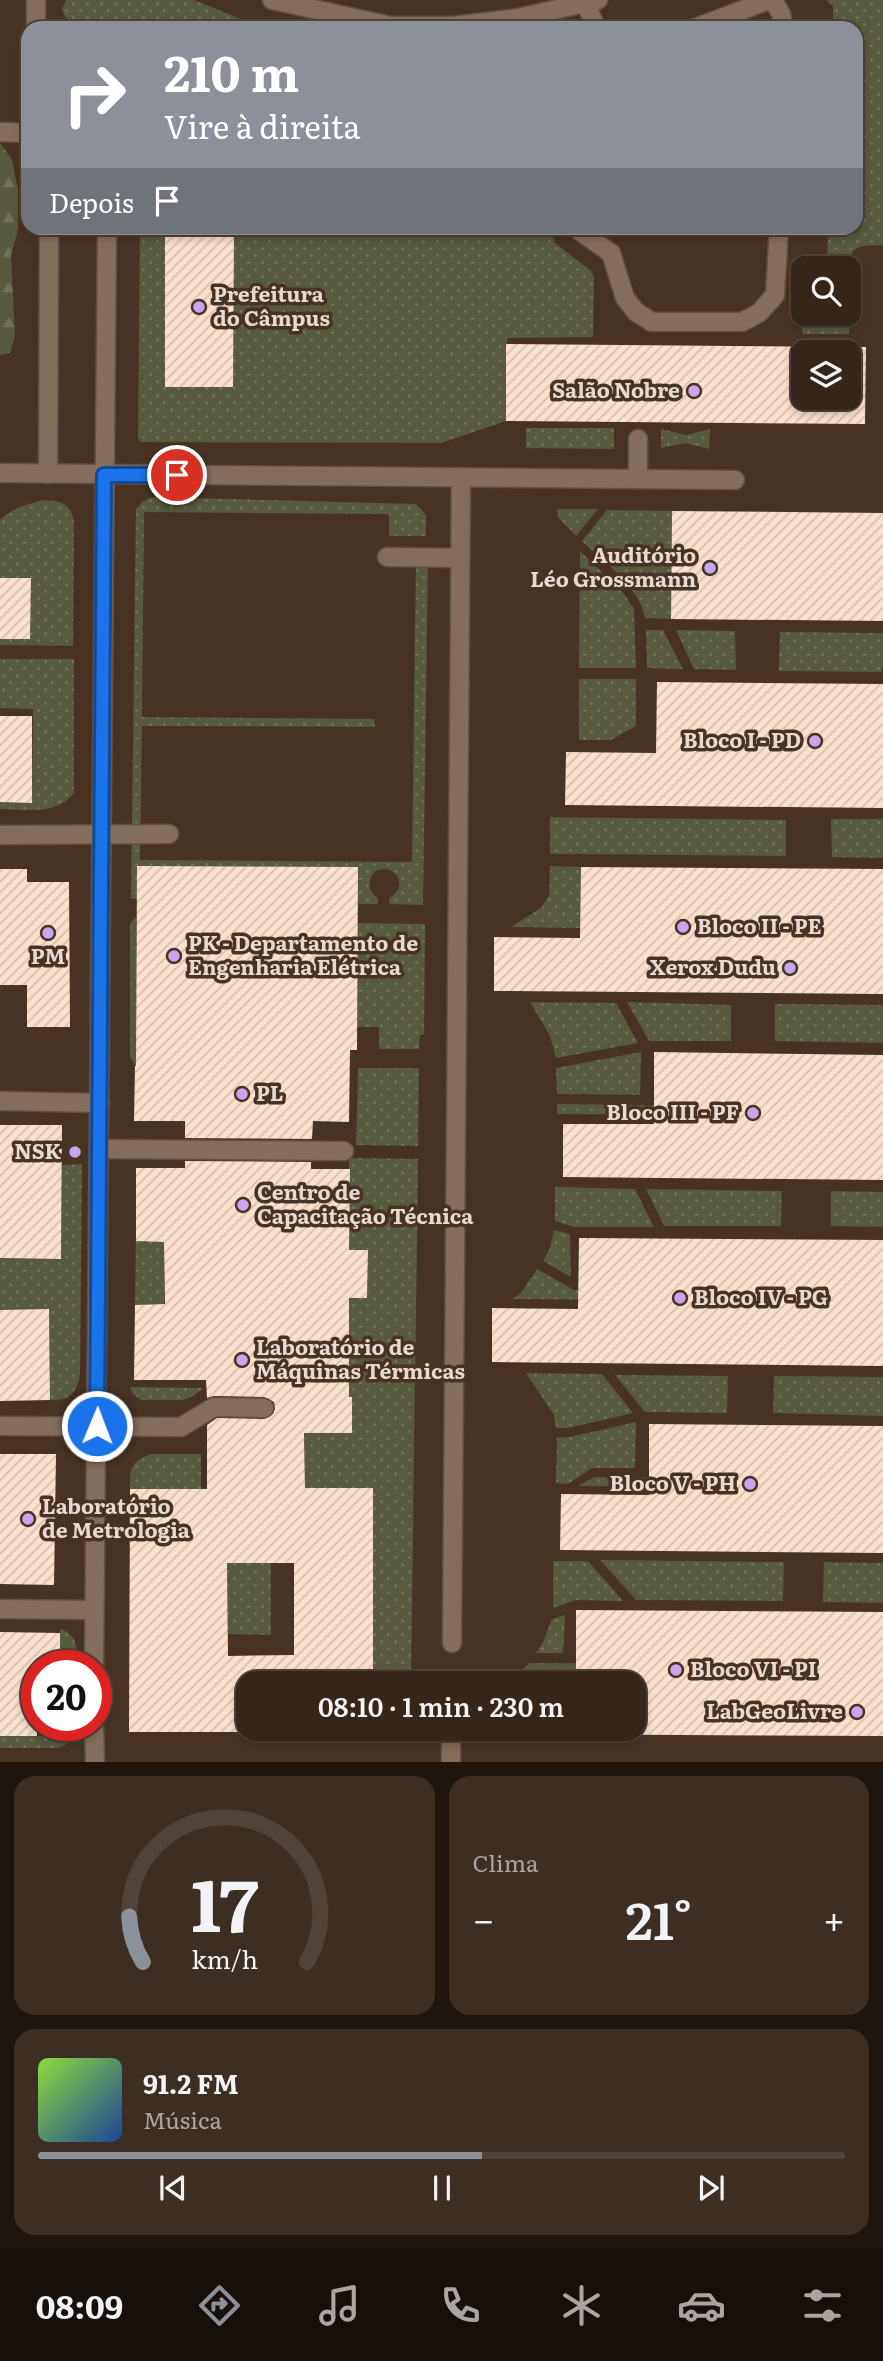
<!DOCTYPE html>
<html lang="pt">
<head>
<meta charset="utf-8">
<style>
	:root { --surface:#36261a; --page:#3d2e23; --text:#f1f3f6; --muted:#aaa5a2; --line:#504339; --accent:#8c9099 }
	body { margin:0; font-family:Literata,serif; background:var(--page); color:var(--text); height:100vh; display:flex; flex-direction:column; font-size:26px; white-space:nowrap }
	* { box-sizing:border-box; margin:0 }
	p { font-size:23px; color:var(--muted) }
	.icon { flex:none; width:38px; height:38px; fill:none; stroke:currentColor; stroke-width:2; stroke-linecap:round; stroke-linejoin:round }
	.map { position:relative; height:1762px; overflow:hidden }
	.sheet { display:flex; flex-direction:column; gap:14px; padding:14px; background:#1e150e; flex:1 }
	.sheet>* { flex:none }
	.hud { position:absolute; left:21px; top:21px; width:842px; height:214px; border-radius:21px; box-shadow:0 4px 10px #0003,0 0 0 2px var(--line); background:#8c9099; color:#fff; overflow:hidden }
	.tools { position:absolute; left:791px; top:256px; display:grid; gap:14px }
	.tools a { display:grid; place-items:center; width:70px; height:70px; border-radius:14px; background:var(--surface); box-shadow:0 4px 10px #0003,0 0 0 2px var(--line); font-size:35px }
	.speed { position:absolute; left:21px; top:1650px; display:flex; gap:14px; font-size:35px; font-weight:700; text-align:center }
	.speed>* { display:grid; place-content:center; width:91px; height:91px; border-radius:50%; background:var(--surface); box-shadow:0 4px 10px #0003,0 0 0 2px var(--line); line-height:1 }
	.speed .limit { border:10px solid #d22; background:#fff; color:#111 }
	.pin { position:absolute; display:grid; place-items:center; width:60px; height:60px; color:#fff; margin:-30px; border:4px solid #fff; border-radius:50%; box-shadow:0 2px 7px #0007 }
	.me { position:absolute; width:77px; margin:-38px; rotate:1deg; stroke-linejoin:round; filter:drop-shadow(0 0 5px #0008) }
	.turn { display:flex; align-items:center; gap:24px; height:147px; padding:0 28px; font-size:32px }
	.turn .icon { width:91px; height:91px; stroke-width:2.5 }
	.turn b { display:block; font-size:49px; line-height:60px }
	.then { display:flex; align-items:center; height:66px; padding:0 28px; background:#0003; gap:14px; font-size:26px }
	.big { font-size:52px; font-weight:600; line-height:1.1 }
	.sheet .widget { flex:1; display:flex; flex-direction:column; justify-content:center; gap:10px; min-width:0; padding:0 24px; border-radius:21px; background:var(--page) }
	.sheet .dial { align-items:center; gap:0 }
	.dial svg { height:182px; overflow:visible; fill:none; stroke:var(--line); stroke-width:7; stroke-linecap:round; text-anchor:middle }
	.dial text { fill:var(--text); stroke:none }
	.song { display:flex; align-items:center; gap:21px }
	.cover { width:84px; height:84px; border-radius:10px; background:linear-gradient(135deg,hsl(90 70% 55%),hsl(220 70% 35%)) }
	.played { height:7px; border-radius:4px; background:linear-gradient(90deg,var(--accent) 55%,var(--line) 55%) }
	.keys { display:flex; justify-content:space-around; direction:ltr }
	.heat { display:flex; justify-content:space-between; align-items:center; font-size:38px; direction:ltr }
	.sheet .tiles { flex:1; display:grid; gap:14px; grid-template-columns:1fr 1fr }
	.widget:last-child { grid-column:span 2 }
	.trip { position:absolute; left:236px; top:1671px; width:410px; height:70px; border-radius:21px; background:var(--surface); box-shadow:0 4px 10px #0003,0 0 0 2px var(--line); font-weight:600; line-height:70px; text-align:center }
	.tabs { display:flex; height:112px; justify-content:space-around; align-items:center; background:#160f0a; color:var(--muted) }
	.tabs .icon { width:49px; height:49px }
	.tabs .current { color:var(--accent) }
	.tabs b { font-size:32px; color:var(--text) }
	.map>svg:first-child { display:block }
	.grass { fill:url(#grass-dots) }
	.forest { fill:url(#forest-firs) }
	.building { fill:url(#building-hatch); fill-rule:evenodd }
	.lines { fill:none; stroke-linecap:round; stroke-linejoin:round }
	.minor-casing { stroke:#615042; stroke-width:21 }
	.minor { stroke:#856d5b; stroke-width:18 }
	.route-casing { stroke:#114b97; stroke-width:18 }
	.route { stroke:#1a73e8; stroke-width:12 }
	.poi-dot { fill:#c7a6ef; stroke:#483323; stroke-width:2.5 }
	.labels { text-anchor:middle; stroke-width:7; stroke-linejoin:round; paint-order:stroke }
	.poi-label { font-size:21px; font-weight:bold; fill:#e8dad0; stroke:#483323; text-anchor:start }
</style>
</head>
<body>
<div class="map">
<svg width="883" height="1763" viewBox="0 0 883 1763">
	<defs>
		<pattern id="grass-dots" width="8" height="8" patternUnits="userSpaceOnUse" patternTransform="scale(1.75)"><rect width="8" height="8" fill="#575a3d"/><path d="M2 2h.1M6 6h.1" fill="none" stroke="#6f7158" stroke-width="1.8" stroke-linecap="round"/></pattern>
		<pattern id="forest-firs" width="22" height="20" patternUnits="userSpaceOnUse" patternTransform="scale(1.75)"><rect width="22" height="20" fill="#575a3d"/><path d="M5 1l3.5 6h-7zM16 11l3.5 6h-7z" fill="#6f7158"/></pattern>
		<pattern id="building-hatch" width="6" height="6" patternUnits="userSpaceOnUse" patternTransform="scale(1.75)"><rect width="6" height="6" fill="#fbe0cc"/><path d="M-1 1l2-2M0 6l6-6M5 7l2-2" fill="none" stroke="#d7c0b0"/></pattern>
	</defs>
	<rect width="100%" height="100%" fill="#483323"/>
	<!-- grass -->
	<g class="grass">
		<polygon points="66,0 194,0 241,19 270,26 75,28 65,17 62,9"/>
		<path d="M826,0H883V245C866,246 851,243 849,263H827L828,228H856V28H833V6Z"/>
		<polygon points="140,228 552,228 554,242 591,271 594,277 593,337 507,338 506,421 441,443 140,442 138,438"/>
		<polygon points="849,277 849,334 802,334 803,302 803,313 849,313"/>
		<polygon points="526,428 614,428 614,449 526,448"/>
		<polygon points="661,429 686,435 710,429 709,449 685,443 661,448"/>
		<path d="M152,497L416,504L426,515V536H389V514L144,512L142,717L374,719L375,727L142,726L140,860L412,862L416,562L428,563L423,905L389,904V898C410,887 396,861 374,872C367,882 368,892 378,898V904H357V867L137,866V899H131L136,509L142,502Z"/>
		<path d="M44,500C62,502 69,501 74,521L73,646L0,645V639H30L31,579L0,578V520C13,508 27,504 44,500Z"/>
		<polygon points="557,509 598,509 576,536 558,517"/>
		<path d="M607,510L672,511L671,619L645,618C640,586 604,563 582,541Z"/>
		<polygon points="580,551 624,594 634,609 636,668 579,668"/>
		<polygon points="646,630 663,630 683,669 647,668"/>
		<polygon points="676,630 735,631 736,670 694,669"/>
		<polygon points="780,632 883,633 883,666 881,672 779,671"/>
		<path d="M0,659H74V793C56,816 27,809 0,809V802H32L33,709L0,708Z"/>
		<polygon points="579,679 636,679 636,726 611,740 579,740"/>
		<polygon points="550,817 786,820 786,856 550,854"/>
		<polygon points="831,819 883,819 883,858 832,857"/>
		<polygon points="550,866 581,867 581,928 511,927 542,907 549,895"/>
		<polygon points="136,917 137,1050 280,1067 135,1066 130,1056 130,923"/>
		<polygon points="357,923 425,924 424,1034 420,1035 419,1049 379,1049 379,1027 357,1027"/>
		<polygon points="530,1002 616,1003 638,1043 556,1058 550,1036"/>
		<polygon points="627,1002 731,1005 731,1041 649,1041"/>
		<polygon points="775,1004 883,1005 883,1043 775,1041"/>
		<polygon points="641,1052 640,1095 557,1094 556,1068"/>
		<polygon points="358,1068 419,1068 418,1146 356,1145"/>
		<polygon points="557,1104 731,1106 731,1115 557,1114"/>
		<polygon points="349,1158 418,1159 411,1683 373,1683 373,1489 305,1488 304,1398 321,1397 322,1433 352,1433 352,1397 349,1397 349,1298 367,1298 368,1251 349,1250"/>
		<path d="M82,1164L80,1375C77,1393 69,1401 50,1400L49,1310H0V1258L61,1259L62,1165Z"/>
		<polygon points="555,1187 635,1189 654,1227 574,1227 555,1221"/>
		<polygon points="646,1189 782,1191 781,1226 664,1226"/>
		<polygon points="831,1191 883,1192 883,1227 831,1226"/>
		<polygon points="554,1230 570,1234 571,1277 543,1261 550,1248"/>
		<polygon points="136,1241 192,1242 164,1255 164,1304 135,1305"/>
		<polygon points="537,1269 574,1290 662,1291 662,1300 513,1299 521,1293"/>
		<polygon points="526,1373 602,1374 633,1413 568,1428 556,1428 554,1415"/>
		<polygon points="615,1375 728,1376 727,1413 645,1412"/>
		<polygon points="774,1376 883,1377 883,1416 773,1413"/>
		<polygon points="130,1387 203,1388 195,1395 184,1400 141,1400 133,1394"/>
		<polygon points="636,1422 635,1468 592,1468 568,1484 556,1483 557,1438 570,1437"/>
		<path d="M151,1454H201V1489H130C129,1468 132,1461 151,1454Z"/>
		<polygon points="594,1477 730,1478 730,1487 578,1486"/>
		<polygon points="600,1560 784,1562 783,1601 636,1600"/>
		<polygon points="553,1561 588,1561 623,1601 576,1600 553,1608"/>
		<polygon points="824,1562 883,1563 883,1603 823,1602"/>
		<polygon points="227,1563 271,1563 271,1635 228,1634"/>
		<polygon points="565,1615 563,1653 536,1653 543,1642 552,1619"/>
		<path d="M60,1629C79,1635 77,1649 76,1666H60Z"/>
		<polygon points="530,1663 653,1664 653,1673 519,1672"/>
		<polygon points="59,1726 76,1726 74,1740 59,1748 0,1748 0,1736 58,1736"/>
	</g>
	<!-- forest -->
	<polygon class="forest" points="0,143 12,160 18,189 18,229 11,256 15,336 10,353 0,355"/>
	<!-- building -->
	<g class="building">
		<polygon points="165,228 234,228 233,387 165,387"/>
		<path d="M506,344L866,347L865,424L506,421ZM803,352H849V397H803Z"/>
		<polygon points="672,511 883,513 883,621 671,619"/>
		<polygon points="0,578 31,578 30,639 0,639"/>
		<polygon points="657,682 883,684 883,808 565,805 566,752 656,753"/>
		<polygon points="0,716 32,716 32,803 0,802"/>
		<polygon points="137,866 358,867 357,1050 350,1050 349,1122 313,1121 312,1139 185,1138 185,1121 134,1121 135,1066 136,1066"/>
		<polygon points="581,867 883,869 883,994 494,991 494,937 580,938"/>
		<polygon points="0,869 27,869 27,882 69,882 70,1027 27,1027 27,985 0,985"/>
		<polygon points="654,1052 883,1055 883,1180 563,1177 563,1124 654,1124"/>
		<polygon points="0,1125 62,1125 61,1259 0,1258"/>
		<path d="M185,1161L311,1162V1169H350L349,1250H368L367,1298H349V1397H352V1433H304L305,1488H373V1684H248V1729H373V1732H129L130,1489H207V1425L217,1418L264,1419L273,1414L275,1409L274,1402L264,1397L214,1396L207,1398L206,1380H134L135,1305L165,1304L164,1242L136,1241V1168H185ZM227,1563H294V1655L228,1656Z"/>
		<polygon points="579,1238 883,1240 883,1366 492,1362 492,1308 578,1309"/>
		<polygon points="49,1309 50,1400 0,1401 0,1310"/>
		<polygon points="649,1424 883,1426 883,1553 560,1550 561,1494 649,1495"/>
		<polygon points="0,1454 56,1454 54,1585 0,1584"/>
		<polygon points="576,1610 883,1612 883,1736 487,1734 487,1729 634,1729 634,1684 487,1684 487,1680 576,1681"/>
		<polygon points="0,1632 60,1633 60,1666 37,1666 37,1736 0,1736"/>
	</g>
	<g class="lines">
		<!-- minor casing -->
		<g class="minor-casing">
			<g id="minor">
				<polyline points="36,0 36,28"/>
				<polyline points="272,0 391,26 453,26 518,18 598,0"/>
				<polyline points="773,0 781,14 784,28"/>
				<polyline points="586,4 596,28"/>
				<polyline points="695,28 769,0"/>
				<polyline points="0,132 28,133"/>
				<polyline points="578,228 581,232 611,253 625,298 636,312 652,322 742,322 759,313 775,295 779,228"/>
				<polyline points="638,439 638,479"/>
				<polyline points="0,473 735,480"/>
				<polyline points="48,474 49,228"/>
				<polyline points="387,557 460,558"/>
				<polyline points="0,835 169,834"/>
				<polyline points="0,1101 100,1103"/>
				<polyline points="100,1149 344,1151"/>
				<polyline points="0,1426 181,1427 214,1407 264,1408"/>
				<polyline points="0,1609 93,1610"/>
				<polyline points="452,1643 461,477"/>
				<polyline points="94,1666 107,228"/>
				<polyline points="94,1726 95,1763"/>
				<polyline points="451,1763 451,1729"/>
			</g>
		</g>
		<!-- minor -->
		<use href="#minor" class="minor"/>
	</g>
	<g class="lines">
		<!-- route casing -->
		<g class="route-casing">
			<polyline id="route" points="97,1426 104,475 177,475"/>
		</g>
		<!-- route -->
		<use href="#route" class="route"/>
	</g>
	<!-- markers -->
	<g class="poi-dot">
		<circle cx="199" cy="307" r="7"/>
		<circle cx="694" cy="391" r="7"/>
		<circle cx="710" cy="568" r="7"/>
		<circle cx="815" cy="741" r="7"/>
		<circle cx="683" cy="927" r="7"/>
		<circle cx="48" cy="933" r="7"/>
		<circle cx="174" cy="956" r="7"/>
		<circle cx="790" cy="968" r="7"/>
		<circle cx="242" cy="1094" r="7"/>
		<circle cx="753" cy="1113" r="7"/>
		<circle cx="75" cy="1152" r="7"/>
		<circle cx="243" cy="1205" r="7"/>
		<circle cx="680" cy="1298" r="7"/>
		<circle cx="242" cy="1360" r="7"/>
		<circle cx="750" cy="1484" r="7"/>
		<circle cx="28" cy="1519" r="7"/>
		<circle cx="676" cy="1670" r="7"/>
		<circle cx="857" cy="1712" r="7"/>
	</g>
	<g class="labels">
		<!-- poi labels -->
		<g class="poi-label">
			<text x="213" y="302">Prefeitura<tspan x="213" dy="24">do Câmpus</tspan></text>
			<text x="680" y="398" text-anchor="end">Salão Nobre</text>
			<text x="696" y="563" text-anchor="end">Auditório<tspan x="696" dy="24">Léo Grossmann</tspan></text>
			<text x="801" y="748" text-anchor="end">Bloco I - PD</text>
			<text x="697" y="934">Bloco II - PE</text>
			<text x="188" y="951">PK - Departamento de<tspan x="188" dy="24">Engenharia Elétrica</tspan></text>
			<text x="48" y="964" text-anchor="middle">PM</text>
			<text x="776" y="975" text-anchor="end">Xerox Dudu</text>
			<text x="256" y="1101">PL</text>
			<text x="739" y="1120" text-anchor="end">Bloco III - PF</text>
			<text x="61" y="1159" text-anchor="end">NSK</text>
			<text x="257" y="1200">Centro de<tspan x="257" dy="24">Capacitação Técnica</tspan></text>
			<text x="694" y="1305">Bloco IV - PG</text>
			<text x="256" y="1355">Laboratório de<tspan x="256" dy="24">Máquinas Térmicas</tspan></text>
			<text x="736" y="1491" text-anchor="end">Bloco V - PH</text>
			<text x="42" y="1514">Laboratório<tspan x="42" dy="24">de Metrologia</tspan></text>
			<text x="690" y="1677">Bloco VI - PI</text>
			<text x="843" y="1719" text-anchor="end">LabGeoLivre</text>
		</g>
	</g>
</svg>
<div class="tools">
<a><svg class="icon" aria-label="search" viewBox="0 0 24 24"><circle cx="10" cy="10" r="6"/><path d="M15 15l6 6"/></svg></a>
<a><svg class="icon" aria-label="layers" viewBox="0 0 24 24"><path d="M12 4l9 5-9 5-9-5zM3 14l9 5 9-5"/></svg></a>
</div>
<div class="speed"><div class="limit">20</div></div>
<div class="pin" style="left:177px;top:475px;background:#d93025"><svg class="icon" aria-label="arrive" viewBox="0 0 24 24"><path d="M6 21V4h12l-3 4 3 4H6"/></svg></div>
<svg class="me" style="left:97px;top:1426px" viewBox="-20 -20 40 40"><circle r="17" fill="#1a73e8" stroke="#fff" stroke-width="3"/><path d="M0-11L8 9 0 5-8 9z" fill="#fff"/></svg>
<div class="trip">08:10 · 1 min · 230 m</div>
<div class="hud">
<div class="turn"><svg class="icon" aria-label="right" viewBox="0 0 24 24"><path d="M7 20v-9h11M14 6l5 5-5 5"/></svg><div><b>210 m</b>Vire à direita</div></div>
<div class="then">Depois<svg class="icon" aria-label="arrive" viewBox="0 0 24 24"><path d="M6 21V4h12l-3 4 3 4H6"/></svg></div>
</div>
</div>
<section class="sheet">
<div class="tiles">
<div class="widget dial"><svg viewBox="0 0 100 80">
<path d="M14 69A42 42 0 1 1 86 69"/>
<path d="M14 69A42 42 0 0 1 8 49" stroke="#8c9099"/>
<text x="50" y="56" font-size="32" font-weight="700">17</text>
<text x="50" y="72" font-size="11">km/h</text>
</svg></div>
<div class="widget"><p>Clima</p>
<div class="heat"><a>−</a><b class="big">21°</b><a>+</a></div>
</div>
<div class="widget">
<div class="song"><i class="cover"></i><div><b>91.2 FM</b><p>Música</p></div></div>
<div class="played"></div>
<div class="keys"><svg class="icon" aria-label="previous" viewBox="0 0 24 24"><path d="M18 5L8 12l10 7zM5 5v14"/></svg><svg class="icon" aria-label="pause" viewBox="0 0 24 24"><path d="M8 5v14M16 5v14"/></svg><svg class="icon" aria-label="next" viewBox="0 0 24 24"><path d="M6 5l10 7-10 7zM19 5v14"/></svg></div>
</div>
</div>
</section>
<nav class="tabs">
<b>08:09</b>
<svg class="icon current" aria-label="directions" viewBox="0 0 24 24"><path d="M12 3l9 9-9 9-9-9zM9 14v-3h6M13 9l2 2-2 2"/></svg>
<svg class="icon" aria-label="music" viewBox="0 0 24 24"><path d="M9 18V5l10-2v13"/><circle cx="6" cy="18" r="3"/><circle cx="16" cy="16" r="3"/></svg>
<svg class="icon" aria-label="phone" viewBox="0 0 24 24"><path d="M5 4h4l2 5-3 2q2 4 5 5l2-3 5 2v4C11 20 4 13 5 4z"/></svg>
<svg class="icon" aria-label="climate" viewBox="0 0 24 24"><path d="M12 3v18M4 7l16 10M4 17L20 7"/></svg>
<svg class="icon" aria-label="car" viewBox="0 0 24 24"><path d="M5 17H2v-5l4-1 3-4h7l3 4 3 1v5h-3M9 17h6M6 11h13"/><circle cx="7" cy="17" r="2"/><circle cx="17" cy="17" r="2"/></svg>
<svg class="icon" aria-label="filters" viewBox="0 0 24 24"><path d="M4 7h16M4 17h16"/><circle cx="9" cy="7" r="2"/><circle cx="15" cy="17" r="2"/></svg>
</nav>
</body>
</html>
